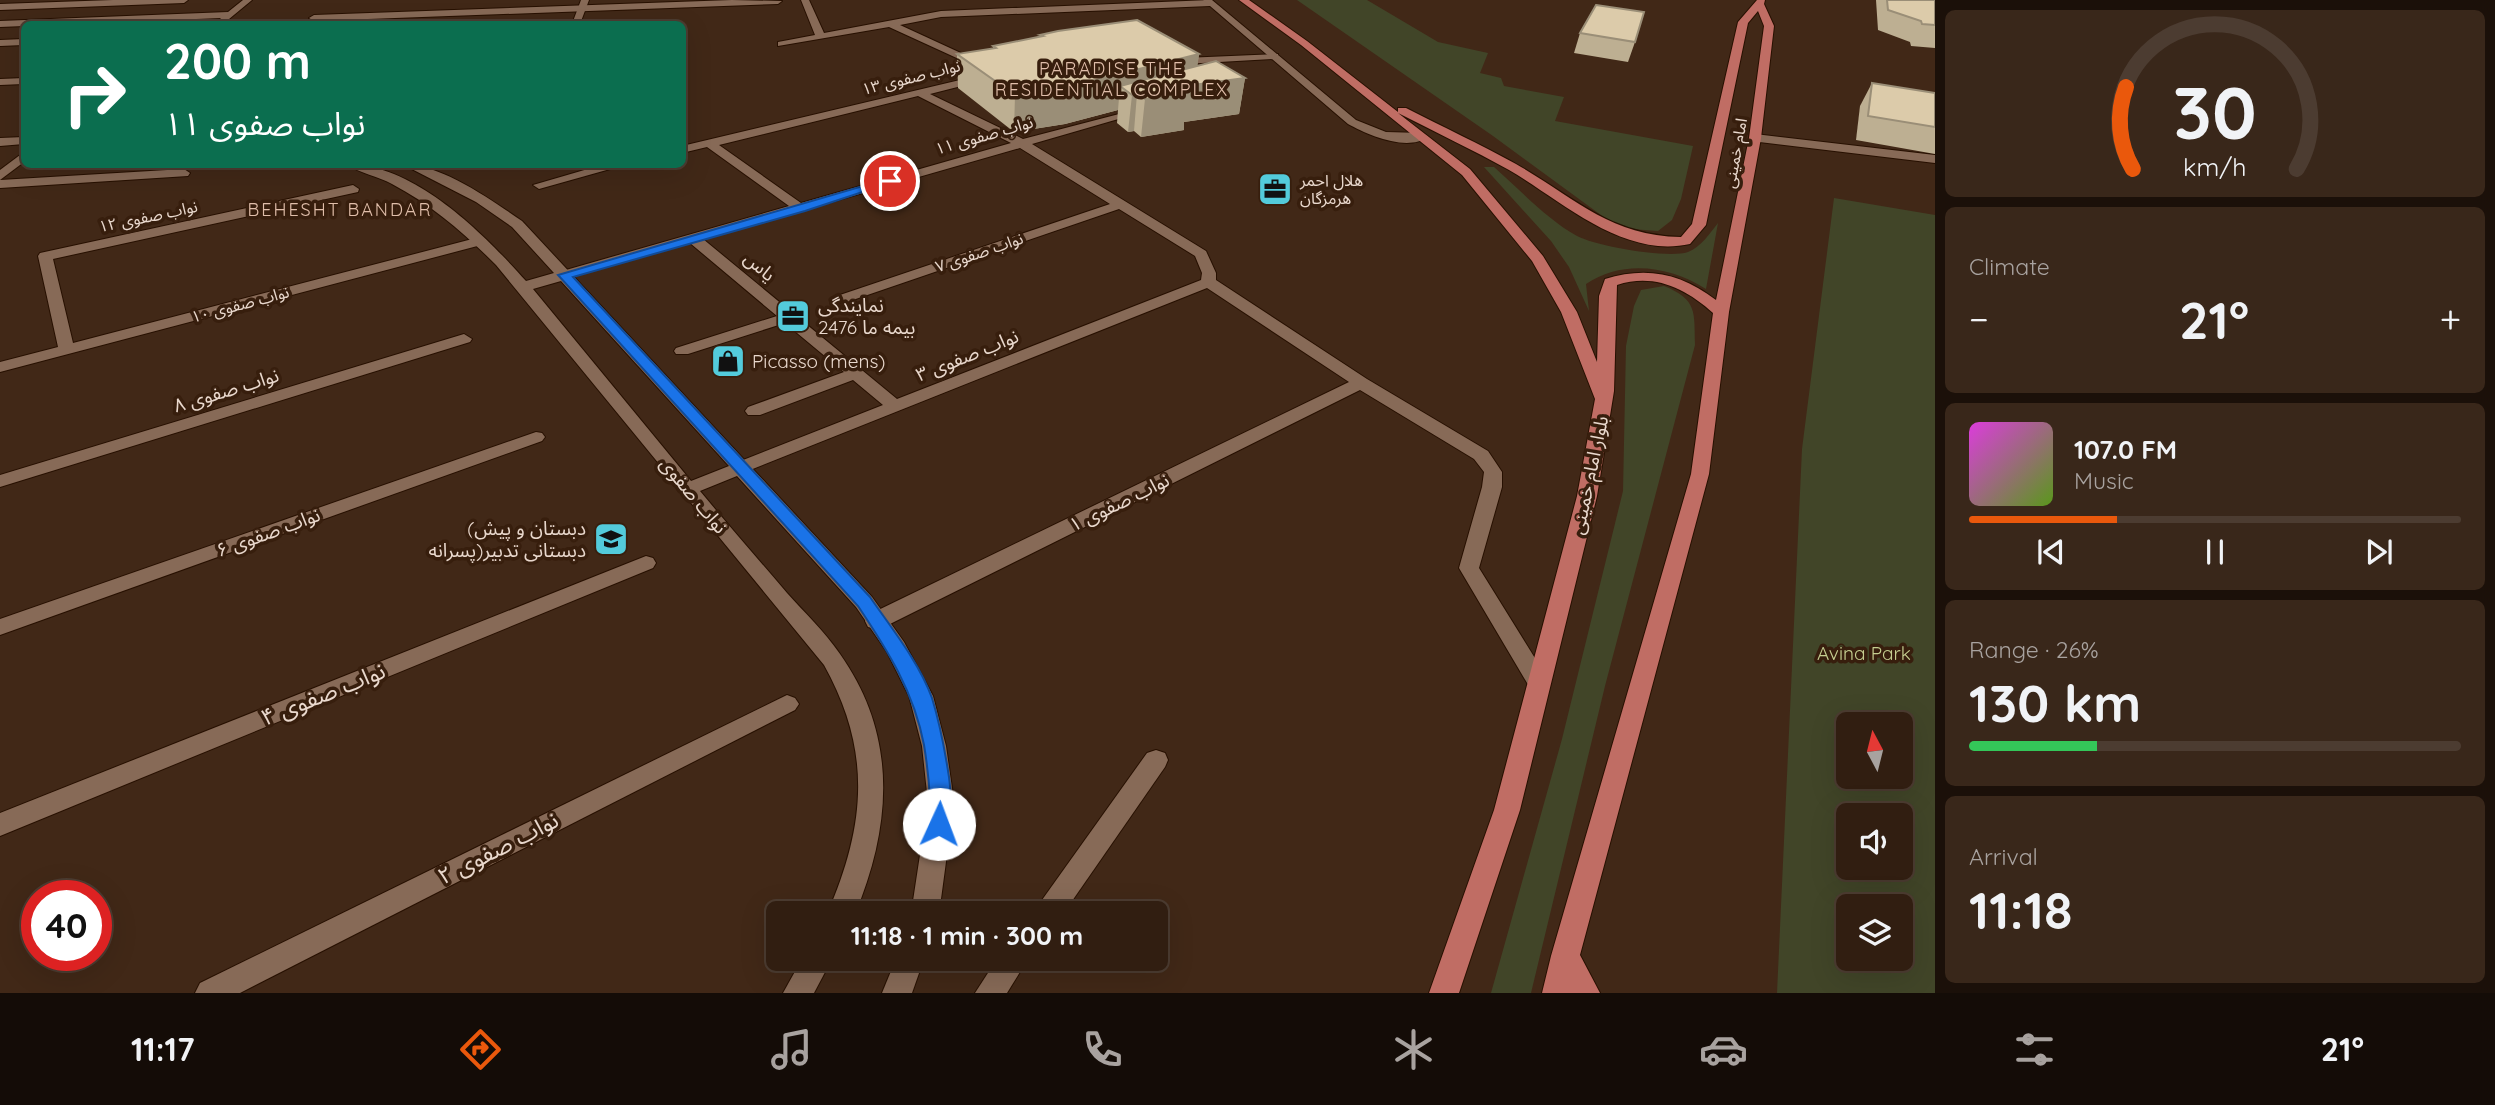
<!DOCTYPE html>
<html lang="en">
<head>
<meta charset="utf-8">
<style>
	:root { --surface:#311e11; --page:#39271a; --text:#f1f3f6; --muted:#a8a29f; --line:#4c3c31; --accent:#ea580c }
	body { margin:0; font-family:Quicksand,"Noto Sans Arabic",sans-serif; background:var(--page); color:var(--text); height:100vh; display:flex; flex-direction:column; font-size:26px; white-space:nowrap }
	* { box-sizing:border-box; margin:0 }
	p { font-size:23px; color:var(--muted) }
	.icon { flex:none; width:38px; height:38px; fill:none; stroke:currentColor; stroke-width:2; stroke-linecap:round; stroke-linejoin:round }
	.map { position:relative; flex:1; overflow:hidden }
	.side { display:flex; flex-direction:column; gap:10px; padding:10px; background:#1b1009; width:560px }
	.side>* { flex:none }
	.banner { position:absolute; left:21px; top:21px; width:665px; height:147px; border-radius:10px; box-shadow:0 7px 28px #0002,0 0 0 2px var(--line); background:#0b6e4f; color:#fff; overflow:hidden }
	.needle { width:46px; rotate:353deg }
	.controls { position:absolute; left:1836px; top:712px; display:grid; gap:14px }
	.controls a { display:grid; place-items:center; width:77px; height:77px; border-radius:10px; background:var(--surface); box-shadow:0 7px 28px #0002,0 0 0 2px var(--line); font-size:35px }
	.speed { position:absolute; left:21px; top:880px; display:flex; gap:14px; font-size:35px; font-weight:700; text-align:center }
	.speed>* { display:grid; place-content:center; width:91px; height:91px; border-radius:50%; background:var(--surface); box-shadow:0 7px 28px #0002,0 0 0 2px var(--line); line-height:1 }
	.speed .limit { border:10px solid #d22; background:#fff; color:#111 }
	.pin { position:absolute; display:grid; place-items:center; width:60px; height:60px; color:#fff; margin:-30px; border:4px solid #fff; border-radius:50%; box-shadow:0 2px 7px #0007 }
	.me { position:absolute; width:77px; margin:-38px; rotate:2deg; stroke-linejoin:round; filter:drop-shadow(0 0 5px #0008) }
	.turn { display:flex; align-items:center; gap:24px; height:147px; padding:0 28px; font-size:32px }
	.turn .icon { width:91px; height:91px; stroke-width:2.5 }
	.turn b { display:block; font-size:49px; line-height:60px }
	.big { font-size:52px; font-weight:800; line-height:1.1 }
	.side .widget { flex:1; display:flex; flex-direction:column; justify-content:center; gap:10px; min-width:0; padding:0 24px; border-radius:10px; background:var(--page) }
	.side .dial { align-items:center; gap:0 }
	.dial svg { height:182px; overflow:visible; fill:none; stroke:var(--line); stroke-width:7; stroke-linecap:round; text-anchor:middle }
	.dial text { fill:var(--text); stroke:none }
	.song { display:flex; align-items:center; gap:21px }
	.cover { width:84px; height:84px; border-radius:10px; background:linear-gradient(135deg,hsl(300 70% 55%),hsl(90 70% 35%)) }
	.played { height:7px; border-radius:4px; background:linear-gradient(90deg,var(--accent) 30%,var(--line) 30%) }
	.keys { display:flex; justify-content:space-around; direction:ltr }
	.heat { display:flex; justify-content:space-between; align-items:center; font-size:38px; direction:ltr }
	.charge { height:10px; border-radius:5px; background:linear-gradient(90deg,#34c759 26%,var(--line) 0) }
	.trip { position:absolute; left:766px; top:901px; width:402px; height:70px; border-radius:10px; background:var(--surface); box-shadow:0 7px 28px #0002,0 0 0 2px var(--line); font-weight:800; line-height:70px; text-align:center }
	.tabs { display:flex; height:112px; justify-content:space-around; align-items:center; background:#140c07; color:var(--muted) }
	.tabs .icon { width:49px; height:49px }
	.tabs .selected { color:var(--accent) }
	.tabs b { font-size:32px; color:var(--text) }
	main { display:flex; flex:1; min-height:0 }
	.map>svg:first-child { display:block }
	.green { fill:#414528; fill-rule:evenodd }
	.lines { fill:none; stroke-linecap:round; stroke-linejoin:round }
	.minor-casing { stroke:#271001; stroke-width:2 }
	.tertiary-casing { stroke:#271001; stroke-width:2 }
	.primary-casing { stroke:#271001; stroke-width:2 }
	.minor { fill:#876a57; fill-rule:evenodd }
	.tertiary { fill:#876a57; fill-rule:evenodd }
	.primary { fill:#c06d64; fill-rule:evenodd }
	.wall { fill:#bdaf92 }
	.shaded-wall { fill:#9a8e77 }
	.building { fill:#dccbaa; stroke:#9a8e77; stroke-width:2 }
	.route { fill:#1a73e8; stroke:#114b97; stroke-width:2 }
	.labels { text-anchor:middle; stroke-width:7; stroke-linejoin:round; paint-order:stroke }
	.far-street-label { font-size:16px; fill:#e9d8cd; stroke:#371e0d }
	.far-poi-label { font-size:16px; fill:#e9d8cd; stroke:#371e0d; text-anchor:start }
	.far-neighbourhood-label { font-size:18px; letter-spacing:2px; fill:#e0beaa; stroke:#371e0d }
	.street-label { font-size:19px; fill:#e9d8cd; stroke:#371e0d }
	.poi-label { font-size:19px; fill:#e9d8cd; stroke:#371e0d; text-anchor:start }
	.park-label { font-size:19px; fill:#c6cf91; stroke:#371e0d }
	.near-street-label { font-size:23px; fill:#e9d8cd; stroke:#371e0d }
</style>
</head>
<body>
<main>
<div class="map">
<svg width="1935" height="993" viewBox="0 0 1935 993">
	<rect width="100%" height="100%" fill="#412817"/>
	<!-- green -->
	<g class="green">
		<polygon points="1297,0 1367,0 1438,42 1488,53 1480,73 1501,78 1504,86 1564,97 1555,121 1693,146 1681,199 1672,220 1658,231 1631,229 1605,218 1493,136"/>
		<path d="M1484,167H1494C1519,189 1548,220 1577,236C1596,246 1668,259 1688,252C1701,247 1710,233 1718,223L1706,289C1670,266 1623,259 1586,284L1589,311L1569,267L1551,241Z"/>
		<path d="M1834,198L1935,215V993H1777L1802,449ZM1848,724H1900V777H1848ZM1848,816H1900V868H1848ZM1848,906H1900V959H1848Z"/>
		<path d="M1664,286C1698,300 1694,312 1695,345L1605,686L1531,993H1491L1562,739L1623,491L1626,346L1634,306L1641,290Z"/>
	</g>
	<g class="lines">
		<!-- minor casing -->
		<g class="minor-casing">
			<g id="minor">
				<polygon points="113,0 188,0 184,3 0,10 0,4"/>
				<polygon points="243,0 252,0 223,24 217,22 221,18 0,27 0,21 228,12"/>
				<polygon points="732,0 782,1 778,4 314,21 309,18 314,15"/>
				<polygon points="801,0 809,0 824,33 941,11 1210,0 1214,3 1210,6 941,17 900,25 976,60 976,64 972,65 889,27 778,46 778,42 815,35"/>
				<polygon points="24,39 24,45 0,46 0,40"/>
				<polygon points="1278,54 1278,58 1274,59 1184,64 1179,61 1184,58"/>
				<path d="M981,75L986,78L985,80L930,94L1023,139L1146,107V111L1032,144L1206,251L1216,273V280L1367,379L1488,451L1502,472V487L1479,568L1546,676L1550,682L1546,688L1538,691L1530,688L1459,568L1482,487L1484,472L1474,459L1360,390L884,627L876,629L868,627L865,621L868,615L1349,382L1207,288L740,474L731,468L733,464L883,405L853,380L760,415H748L745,411L748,407L844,372L785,323L688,354H676L674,351L676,348L777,316L690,243L564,279L557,275L559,272L789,206L707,147L682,153V146ZM918,96L1011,143L801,203L719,145ZM1020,148L1110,204L834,297L831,300L834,303H844L1119,209L1195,256L1202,273L1201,280L897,399L703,239Z"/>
				<polygon points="24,78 24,84 0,85 0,79"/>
				<polygon points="1755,134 1935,155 1935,163 1751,141 1751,135"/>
				<polygon points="24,152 24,162 0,180 0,170"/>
				<polygon points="605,164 628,164 539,189 533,185"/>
				<polygon points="184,169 190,173 188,176 0,188 0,180"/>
				<polygon points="353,185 359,189 358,192 53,259 73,343 480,237 487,241 485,244 0,372 0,362 58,347 38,256 40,253"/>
				<polygon points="464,334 472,339 470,342 0,487 0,475"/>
				<polygon points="536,432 542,433 545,437 542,441 0,635 0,619"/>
				<polygon points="646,556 653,558 656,563 653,568 0,836 0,813"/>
				<polygon points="787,695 795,698 799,704 795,710 240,993 195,993 200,983"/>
				<polygon points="1156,750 1165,753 1168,760 1165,767 1063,914 1032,914 1147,753"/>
				<polygon points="997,959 1028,959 1007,993 975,993"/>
			</g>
		</g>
		<!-- tertiary casing -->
		<g class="tertiary-casing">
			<g id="tertiary">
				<polygon points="581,0 589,0 580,24 572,24"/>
				<path d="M1203,0H1212L1356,120L1386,132L1422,133L1428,137C1407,152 1368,135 1348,124Z"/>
				<polygon points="0,138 24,137 24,144 0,146"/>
				<path d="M347,164C415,164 484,234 526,281L554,273L512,227L476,202L402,164C441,164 490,199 522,221L872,597L904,642L933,696L946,746L954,802L939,914H911L928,802L922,746L909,696L887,652L856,607L737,476L700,491C729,526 758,559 787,593C805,613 825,632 840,654C898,736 892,825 855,914H827C866,825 872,751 824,665L496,265C465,234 432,205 392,184C378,176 360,174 347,164ZM561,281L729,466L691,481L533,289Z"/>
				<polygon points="802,959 832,959 814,993 783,993"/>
				<polygon points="896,959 924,959 912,993 882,993"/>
			</g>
		</g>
		<!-- primary casing -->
		<g class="primary-casing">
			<path id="primary" d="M1239,0H1249L1307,41L1398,112V108H1406C1443,127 1480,144 1516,164C1576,198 1608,235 1681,237L1692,224L1738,22L1757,0H1765L1764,4L1774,26L1761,138L1729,312L1709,474L1580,955L1600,993H1542L1551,956L1691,474L1713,313C1685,288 1654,273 1617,285L1614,391L1597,496L1520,810L1459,993H1429L1494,810L1577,496L1595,399L1561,312L1532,261L1462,175L1301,45ZM1758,11L1764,26L1749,138L1716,300C1681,273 1646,266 1605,279L1599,296L1597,362L1577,312L1543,256L1470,169L1398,113C1435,132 1473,150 1509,170C1562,201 1623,259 1690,244L1706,225L1748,23Z"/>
		</g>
		<!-- minor -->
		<use href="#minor" class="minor"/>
		<!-- tertiary -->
		<use href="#tertiary" class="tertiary"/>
		<!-- primary -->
		<use href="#primary" class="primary"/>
	</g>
	<!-- wall -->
	<g class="wall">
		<polygon points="1876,0 1935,0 1935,48 1911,46 1910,42 1878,30"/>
		<polygon points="1580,33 1635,42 1628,62 1574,53"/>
		<polygon points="1040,35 1199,54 1197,66 1245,78 1239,114 1184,122 1184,130 1141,137 1134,131 1128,132 1117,123 1118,110 1065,124 1014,132 958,88 957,54 993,49 993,46 1040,37"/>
		<polygon points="1872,83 1935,93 1935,154 1856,140 1860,106"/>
	</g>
	<!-- shaded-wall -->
	<polygon class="shaded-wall" points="1199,54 1195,85 1245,78 1239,114 1184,122 1184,130 1141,137 1145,99 1137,94 1134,131 1128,132 1132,95 1120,86 1118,110 1065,124 1014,132 1015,95"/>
	<!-- building -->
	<g class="building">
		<polygon points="1887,0 1935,0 1935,25 1922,24 1921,21 1888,10"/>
		<polygon points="1596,5 1644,12 1635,42 1580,33"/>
		<polygon points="1137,20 1199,54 1067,87 1015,95 957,54 996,48 993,46 1043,36 1040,35 1058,31"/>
		<polygon points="1216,61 1245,78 1179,87 1188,93 1145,99 1137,94 1132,95 1120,86"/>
		<polygon points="1872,83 1935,93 1935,127 1868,116"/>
	</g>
	<!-- route -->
	<path class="route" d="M887,179L896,181L805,211L573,277L870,597C892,629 919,662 932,698C940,724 945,751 949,777C951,795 954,814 946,830L939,833L931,830C926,820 931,810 930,799C929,781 927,763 924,745C914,692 888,651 858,606L558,275Z"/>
	<!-- icons -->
	<defs>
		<g id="office-square" transform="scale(1.75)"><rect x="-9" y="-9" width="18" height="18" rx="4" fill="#53cbdb" stroke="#371e0d"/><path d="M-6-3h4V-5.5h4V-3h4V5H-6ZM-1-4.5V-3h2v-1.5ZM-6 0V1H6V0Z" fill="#111"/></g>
		<g id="shop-square" transform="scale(1.75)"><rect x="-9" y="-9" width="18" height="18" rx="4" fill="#53cbdb" stroke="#371e0d"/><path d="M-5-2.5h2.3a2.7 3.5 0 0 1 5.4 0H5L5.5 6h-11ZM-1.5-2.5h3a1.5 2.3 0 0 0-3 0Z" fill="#111"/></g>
		<g id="school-square" transform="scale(1.75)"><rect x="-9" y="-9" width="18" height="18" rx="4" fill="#53cbdb" stroke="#371e0d"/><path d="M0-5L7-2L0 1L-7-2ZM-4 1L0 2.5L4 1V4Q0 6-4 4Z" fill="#111"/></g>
	</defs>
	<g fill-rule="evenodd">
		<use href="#office-square" x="1275" y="189"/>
		<use href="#office-square" x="793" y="316"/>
		<use href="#shop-square" x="728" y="361"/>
		<use href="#school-square" x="611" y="539"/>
	</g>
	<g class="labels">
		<!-- far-street labels -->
		<g class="far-street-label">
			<text transform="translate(911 77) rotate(-14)" y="6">نواب صفوی ۱۳</text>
			<text transform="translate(984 135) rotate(-16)" y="6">نواب صفوی ۱۱</text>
			<text transform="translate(1735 153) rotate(-80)" y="6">امام خمینی</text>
			<text transform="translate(148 216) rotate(-12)" y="6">نواب صفوی ۱۲</text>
			<text transform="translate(979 252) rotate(-19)" y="6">نواب صفوی ۷</text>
			<text transform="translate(240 304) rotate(-15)" y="6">نواب صفوی ۱۰</text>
		</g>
		<!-- far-poi labels -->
		<g class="far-poi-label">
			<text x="1300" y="186">هلال احمر<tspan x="1300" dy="18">هرمزگان</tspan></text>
		</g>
		<!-- far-neighbourhood labels -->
		<g class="far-neighbourhood-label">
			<text x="1112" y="75">PARADISE THE<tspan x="1112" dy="21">RESIDENTIAL COMPLEX</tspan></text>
			<text x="340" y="216">BEHESHT BANDAR</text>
		</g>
		<!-- street labels -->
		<g class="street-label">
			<text transform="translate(760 266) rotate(40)" y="7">یاس</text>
			<text transform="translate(967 355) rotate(-22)" y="7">نواب صفوی ۳</text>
			<text transform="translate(226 390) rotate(-17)" y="7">نواب صفوی ۸</text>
			<text transform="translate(1589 475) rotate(-78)" y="7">بلوار امام خمینی</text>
			<text transform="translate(694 495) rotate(50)" y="7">نواب صفوی</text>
			<text transform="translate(1119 502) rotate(-26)" y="7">نواب صفوی ۱</text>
			<text transform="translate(268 532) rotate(-20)" y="7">نواب صفوی ۶</text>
		</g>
		<!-- poi labels -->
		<g class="poi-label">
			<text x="818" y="312">نمایندگی<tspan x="818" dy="22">بیمه ما 2476</tspan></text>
			<text x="752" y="368">Picasso (mens)</text>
			<text x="586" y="535" text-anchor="end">(دبستان و پیش<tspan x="586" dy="22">دبستانی تدبیر(پسرانه</tspan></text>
		</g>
		<!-- park labels -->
		<g class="park-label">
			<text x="1864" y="660">Avina Park</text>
		</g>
		<!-- near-street labels -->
		<g class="near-street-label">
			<text transform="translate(323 694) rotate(-22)" y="8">نواب صفوی ۴</text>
			<text transform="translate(498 848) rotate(-27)" y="8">نواب صفوی ۲</text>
		</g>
	</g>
</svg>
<div class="controls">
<a><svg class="needle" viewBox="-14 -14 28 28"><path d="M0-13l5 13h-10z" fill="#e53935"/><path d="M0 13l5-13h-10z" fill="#a8a29f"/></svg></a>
<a><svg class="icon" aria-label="sound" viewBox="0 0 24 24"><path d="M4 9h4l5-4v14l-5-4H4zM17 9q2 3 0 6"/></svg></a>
<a><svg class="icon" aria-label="layers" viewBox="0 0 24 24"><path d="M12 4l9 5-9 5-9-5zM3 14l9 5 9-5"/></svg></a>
</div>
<div class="speed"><div class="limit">40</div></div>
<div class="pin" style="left:890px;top:181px;background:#d93025"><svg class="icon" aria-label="arrive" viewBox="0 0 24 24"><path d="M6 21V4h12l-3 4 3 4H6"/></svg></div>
<svg class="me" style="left:939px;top:824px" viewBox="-20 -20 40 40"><circle r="19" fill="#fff"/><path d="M0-13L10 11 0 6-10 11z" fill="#1a73e8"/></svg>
<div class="trip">11:18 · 1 min · 300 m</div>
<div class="banner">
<div class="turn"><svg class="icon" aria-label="right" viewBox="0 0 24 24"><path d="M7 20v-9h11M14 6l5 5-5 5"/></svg><div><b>200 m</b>نواب صفوی ۱۱</div></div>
</div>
</div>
<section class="side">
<div class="widget dial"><svg viewBox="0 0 100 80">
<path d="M14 69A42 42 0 1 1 86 69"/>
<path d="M14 69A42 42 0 0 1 11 33" stroke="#ea580c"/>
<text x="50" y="56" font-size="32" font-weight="700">30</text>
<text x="50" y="72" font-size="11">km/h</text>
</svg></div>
<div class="widget"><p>Climate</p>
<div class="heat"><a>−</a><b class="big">21°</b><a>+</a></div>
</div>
<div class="widget">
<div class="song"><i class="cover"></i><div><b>107.0 FM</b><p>Music</p></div></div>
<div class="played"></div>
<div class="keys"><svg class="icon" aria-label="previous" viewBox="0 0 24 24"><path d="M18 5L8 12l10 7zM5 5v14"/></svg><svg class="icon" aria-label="pause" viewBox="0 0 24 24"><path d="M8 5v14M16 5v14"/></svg><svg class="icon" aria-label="next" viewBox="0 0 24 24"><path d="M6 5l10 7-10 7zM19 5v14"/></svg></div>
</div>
<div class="widget"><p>Range · 26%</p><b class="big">130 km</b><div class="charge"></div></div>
<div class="widget"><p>Arrival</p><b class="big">11:18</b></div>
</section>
</main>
<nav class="tabs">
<b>11:17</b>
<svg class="icon selected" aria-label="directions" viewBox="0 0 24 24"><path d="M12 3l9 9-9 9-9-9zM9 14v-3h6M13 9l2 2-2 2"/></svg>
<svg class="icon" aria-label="music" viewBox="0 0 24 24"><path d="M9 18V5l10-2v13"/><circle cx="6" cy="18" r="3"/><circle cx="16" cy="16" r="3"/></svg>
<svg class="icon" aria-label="phone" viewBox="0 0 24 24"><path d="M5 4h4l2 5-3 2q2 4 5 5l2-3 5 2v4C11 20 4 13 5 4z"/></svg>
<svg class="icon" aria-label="climate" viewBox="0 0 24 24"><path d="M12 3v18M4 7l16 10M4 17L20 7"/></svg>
<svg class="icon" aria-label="car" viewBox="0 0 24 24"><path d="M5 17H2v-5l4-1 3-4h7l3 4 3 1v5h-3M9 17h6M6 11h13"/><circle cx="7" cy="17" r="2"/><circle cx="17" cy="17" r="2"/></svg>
<svg class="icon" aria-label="filters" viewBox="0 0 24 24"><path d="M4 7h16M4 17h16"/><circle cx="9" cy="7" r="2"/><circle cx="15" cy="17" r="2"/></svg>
<b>21°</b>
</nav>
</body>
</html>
